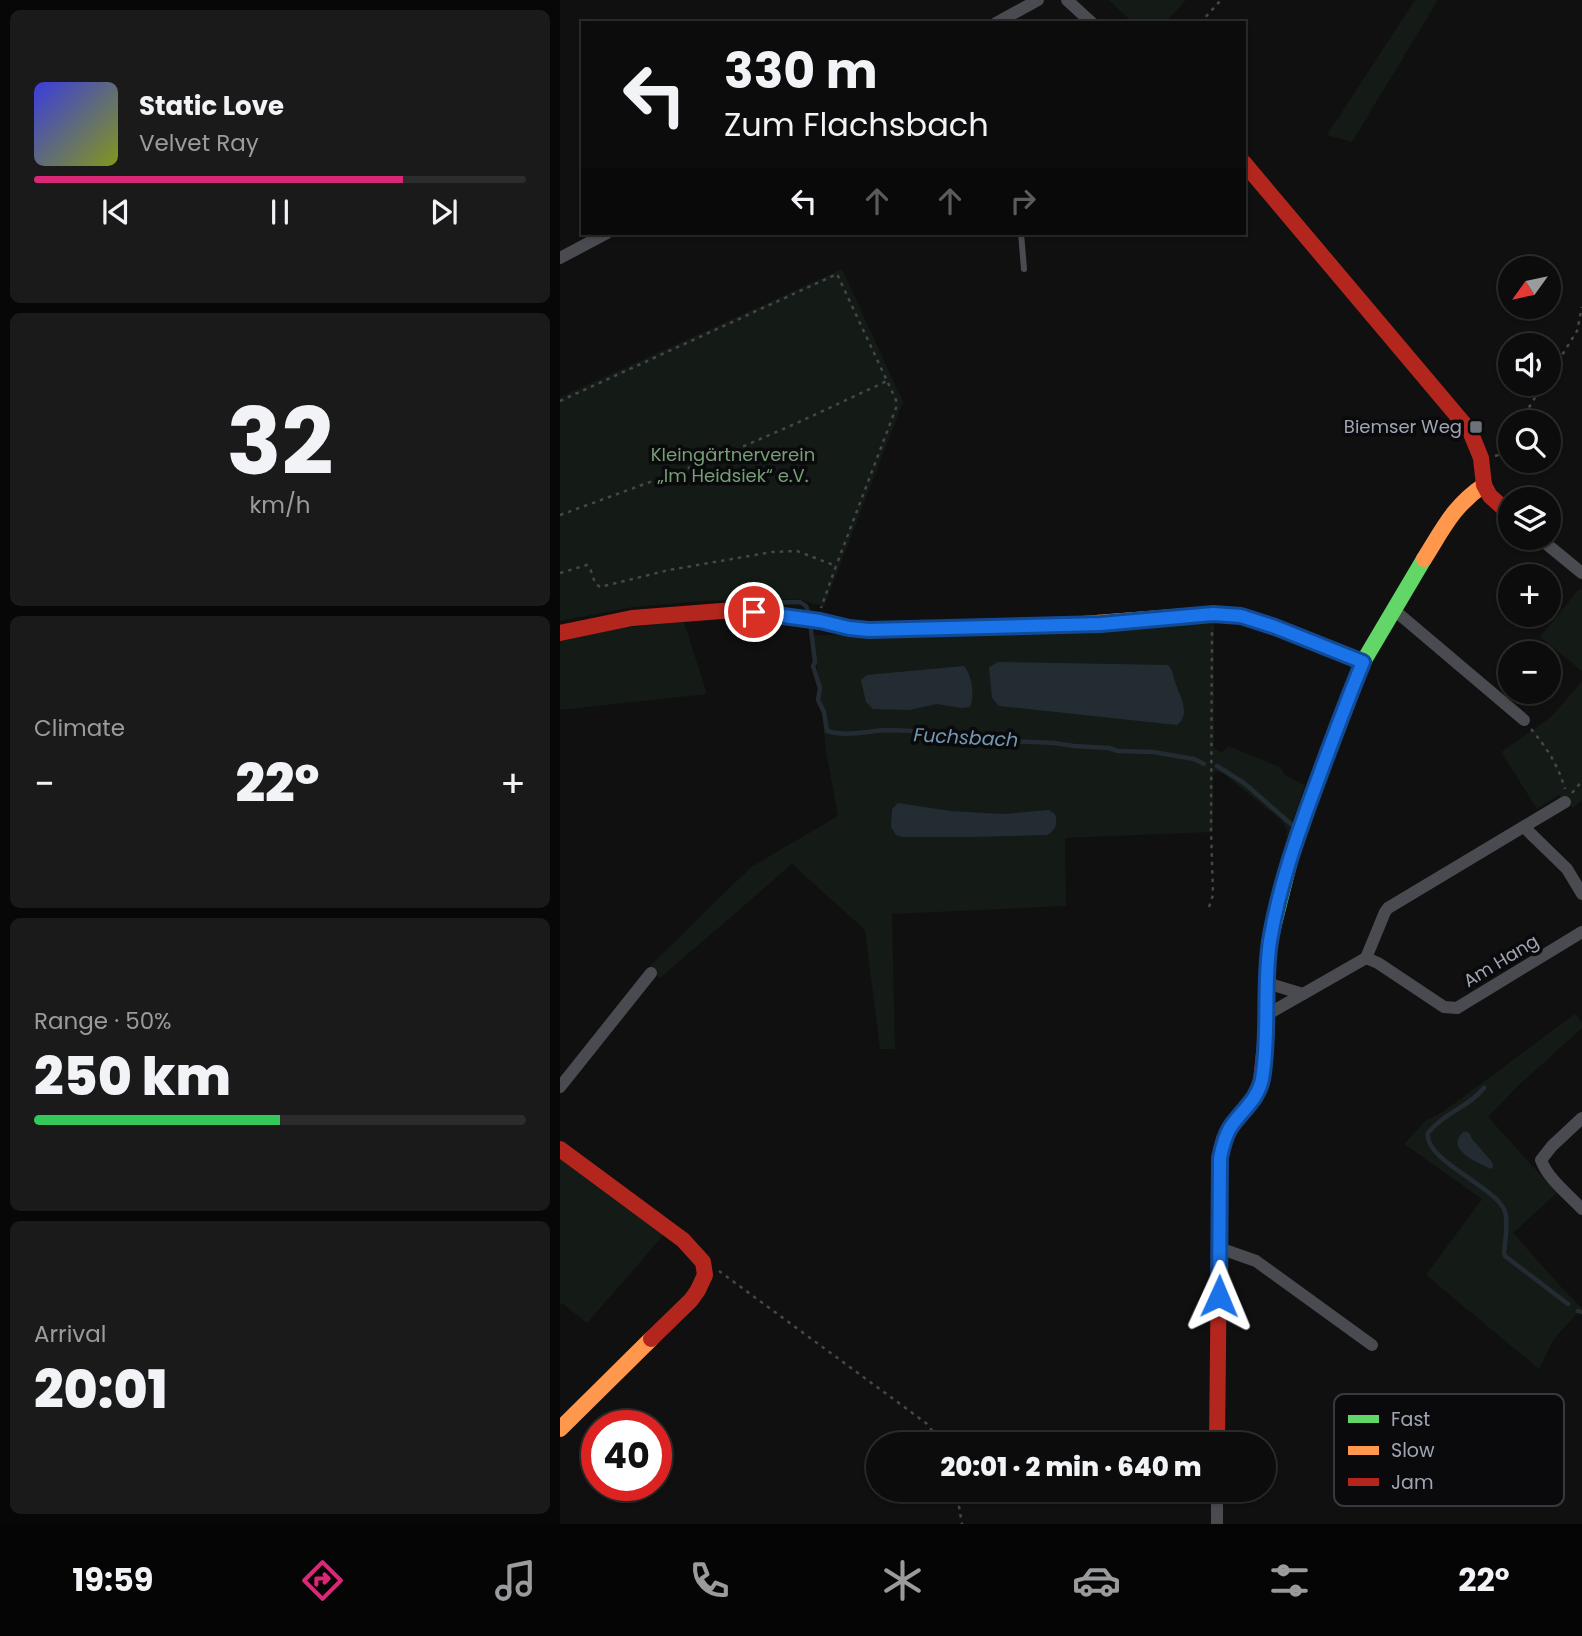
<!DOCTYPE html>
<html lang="en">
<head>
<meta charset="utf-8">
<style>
	:root { --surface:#0c0c0c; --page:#1a1a1a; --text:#f1f3f6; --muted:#9a9b9d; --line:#2c2c2d; --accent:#db2777 }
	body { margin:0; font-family:Poppins,sans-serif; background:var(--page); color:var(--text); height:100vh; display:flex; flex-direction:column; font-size:26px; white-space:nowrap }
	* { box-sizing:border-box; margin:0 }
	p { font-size:23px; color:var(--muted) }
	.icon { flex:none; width:38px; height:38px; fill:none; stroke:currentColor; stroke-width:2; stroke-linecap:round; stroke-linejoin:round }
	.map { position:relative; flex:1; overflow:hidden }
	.side { display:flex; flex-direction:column; gap:10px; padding:10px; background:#070707; width:560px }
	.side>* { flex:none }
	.top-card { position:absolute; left:21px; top:21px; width:665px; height:214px; border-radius:0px; box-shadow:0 2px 5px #0004,0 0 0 2px var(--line); background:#0c0c0c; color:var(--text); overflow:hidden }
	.needle { width:46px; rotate:237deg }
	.buttons { position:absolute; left:938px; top:256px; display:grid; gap:14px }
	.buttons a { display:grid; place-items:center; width:63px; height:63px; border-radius:50%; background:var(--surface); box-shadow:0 2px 5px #0004,0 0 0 2px var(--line); font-size:35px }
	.speed { position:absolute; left:21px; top:1410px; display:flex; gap:14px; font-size:35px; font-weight:700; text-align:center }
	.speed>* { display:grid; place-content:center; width:91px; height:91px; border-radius:50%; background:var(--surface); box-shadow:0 2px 5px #0004,0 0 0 2px var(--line); line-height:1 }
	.speed .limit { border:10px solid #d22; background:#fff; color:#111 }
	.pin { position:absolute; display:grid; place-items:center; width:60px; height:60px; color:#fff; margin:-30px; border:4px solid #fff; border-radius:50%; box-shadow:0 2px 7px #0007 }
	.me { position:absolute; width:77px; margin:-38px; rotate:1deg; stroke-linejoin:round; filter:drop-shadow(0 0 5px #0008) }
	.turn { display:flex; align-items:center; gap:24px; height:147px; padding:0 28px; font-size:32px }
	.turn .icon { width:91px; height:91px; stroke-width:2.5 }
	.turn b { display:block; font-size:49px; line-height:60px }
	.lanes { display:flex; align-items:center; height:66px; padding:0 28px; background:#0003; justify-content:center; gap:35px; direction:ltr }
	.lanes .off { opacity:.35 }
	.big { font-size:52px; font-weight:800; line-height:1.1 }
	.side .card { flex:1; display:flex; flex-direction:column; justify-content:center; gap:10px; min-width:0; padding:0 24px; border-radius:10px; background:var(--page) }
	.side .dial { align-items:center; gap:0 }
	.dial b { font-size:91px; line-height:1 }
	.song { display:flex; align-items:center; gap:21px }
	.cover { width:84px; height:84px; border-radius:10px; background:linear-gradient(135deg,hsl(240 70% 55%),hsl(70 70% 35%)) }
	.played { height:7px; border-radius:4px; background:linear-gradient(90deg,var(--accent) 75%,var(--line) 75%) }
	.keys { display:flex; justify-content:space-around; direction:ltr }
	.heat { display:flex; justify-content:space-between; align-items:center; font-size:38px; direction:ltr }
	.charge { height:10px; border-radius:5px; background:linear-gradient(90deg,#34c759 50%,var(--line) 0) }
	.trip { position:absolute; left:306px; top:1432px; width:410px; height:70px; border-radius:35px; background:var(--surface); box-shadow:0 2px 5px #0004,0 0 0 2px var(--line); font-weight:800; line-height:70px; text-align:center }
	.dock { display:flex; height:112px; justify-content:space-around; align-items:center; background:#050505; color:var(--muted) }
	.dock .icon { width:49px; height:49px }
	.dock .active { color:var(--accent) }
	.dock b { font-size:32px; color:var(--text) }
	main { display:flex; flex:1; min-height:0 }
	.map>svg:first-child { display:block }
	.green { fill:#141a15 }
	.water { fill:#232c32 }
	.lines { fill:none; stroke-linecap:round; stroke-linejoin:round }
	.stream { stroke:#232c32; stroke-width:4.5 }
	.path { stroke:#45474b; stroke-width:2.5; stroke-dasharray:3.5 5; stroke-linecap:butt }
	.lane { stroke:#4a4b50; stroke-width:6 }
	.street { stroke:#4a4b50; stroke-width:12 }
	.fast { stroke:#63d668; stroke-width:16 }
	.slow { stroke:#ff974d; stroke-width:16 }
	.jam { stroke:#b3261e; stroke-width:16 }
	.route-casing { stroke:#114b97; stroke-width:18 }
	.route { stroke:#1a73e8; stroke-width:12 }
	.poi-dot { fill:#6d727a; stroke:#0a0a0c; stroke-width:2.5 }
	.labels { text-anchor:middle; stroke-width:7; stroke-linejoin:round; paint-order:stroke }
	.poi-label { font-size:18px; fill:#9fa6b3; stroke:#0a0a0c; text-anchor:end }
	.park-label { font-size:18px; fill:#759f75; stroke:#0a0a0c }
	.street-label { font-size:18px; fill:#9fa6b3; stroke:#0a0a0c }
	.water-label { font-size:19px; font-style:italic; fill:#7398b1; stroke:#0a0a0c }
	.key { fill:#0a0a0c; stroke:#37393e; stroke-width:2 }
	.key-label { font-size:19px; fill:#9fa6b3 }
</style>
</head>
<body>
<main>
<section class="side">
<div class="card">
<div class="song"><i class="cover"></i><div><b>Static Love</b><p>Velvet Ray</p></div></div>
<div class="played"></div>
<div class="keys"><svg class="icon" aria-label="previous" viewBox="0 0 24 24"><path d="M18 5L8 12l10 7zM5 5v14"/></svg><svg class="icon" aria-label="pause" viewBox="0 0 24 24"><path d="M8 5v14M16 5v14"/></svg><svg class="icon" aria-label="next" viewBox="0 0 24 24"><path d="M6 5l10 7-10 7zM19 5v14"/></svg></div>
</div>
<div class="card dial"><b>32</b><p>km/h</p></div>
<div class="card"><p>Climate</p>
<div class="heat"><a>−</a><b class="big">22°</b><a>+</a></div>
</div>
<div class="card"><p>Range · 50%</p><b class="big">250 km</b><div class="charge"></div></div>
<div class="card"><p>Arrival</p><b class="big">20:01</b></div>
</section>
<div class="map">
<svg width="1022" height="1524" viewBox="0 0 1022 1524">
	<rect width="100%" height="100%" fill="#101010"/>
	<!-- green -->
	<g class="green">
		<polygon points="549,0 626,0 605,23 573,23"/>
		<polygon points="855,0 878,0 792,142 767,135"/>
		<polygon points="282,269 343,402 264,607 240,599 142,601 73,607 0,621 0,397"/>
		<polygon points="1018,590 1022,590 1022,671 980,637"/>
		<polygon points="124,622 147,694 0,710 0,638 48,629"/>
		<polygon points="654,623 654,748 662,753 668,746 720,767 725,775 745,785 726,841 727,830 721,820 664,774 656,771 653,774 653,832 505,838 506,906 332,914 335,1049 320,1049 305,930 232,864 100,978 88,968 191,867 278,816 266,751 253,635 418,634"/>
		<polygon points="1022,681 1022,800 1013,808 999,795 977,809 941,752 991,717"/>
		<polygon points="1015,1014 1022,1022 1022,1028 960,1084 928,1117 997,1193 953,1233 1004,1290 1022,1308 994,1339 979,1369 866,1275 922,1199 844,1144 865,1121 884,1111"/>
		<polygon points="0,1151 107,1231 27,1323 2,1303 0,1305"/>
	</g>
	<!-- water -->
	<g class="water">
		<path d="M438,662L608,665C614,671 612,674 615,681C619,696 632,713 617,725L439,706L432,698L429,667Z"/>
		<path d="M404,666C412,675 415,695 410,707L401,708L377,704L349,710L313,709L306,702L301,680L307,675Z"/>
		<path d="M338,803L391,811L442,814L489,810L495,814C498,823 496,830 487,835L411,837H342L336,835L331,827L332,809Z"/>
		<path d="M903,1132H907L910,1134L912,1139L932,1162L933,1167L931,1169C917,1162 885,1150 903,1132Z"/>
	</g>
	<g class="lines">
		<!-- stream -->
		<g class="stream">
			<polyline points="190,603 240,602 246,606 248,611"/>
			<path d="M251,630L255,662L253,666L260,688L258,700L264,712L267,731C286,737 308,731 327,730C357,730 387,735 417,735C427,738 438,736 448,741L494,743L514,746L549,748L558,751L593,752L634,759L644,764"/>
			<polyline points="657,766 684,783 731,824"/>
			<path d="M924,1088C909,1107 885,1112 868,1133C864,1160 932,1185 944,1209C949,1219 945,1242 944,1253L945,1256L1008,1304"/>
			<polyline points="1018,1311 1022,1312"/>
		</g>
		<!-- path -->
		<g class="path">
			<polyline points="640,23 661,0"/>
			<polyline points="989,376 1017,331 1022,307"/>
			<polyline points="0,401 277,274 336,400 336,408 276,566"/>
			<polyline points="960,422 984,383"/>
			<polyline points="935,456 938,455 950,437"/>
			<polyline points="0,515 161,456 237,423 327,381"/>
			<polyline points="0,573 27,565 30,568 35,583 40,587 109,570 212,552 237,551 276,566 261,608"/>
			<path d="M971,729C987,748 998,765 1005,789"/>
			<polyline points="1012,793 1022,781"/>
			<polyline points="649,907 653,895 651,829 652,627"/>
			<polyline points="159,1271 366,1423 383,1444"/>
			<polyline points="396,1489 402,1524"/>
		</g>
		<!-- lane -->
		<g class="lane">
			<polyline points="684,125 684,127"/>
			<polyline points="461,233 464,269"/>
		</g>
		<!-- street -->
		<g class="street">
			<polyline points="507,0 532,23"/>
			<polyline points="436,23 478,0"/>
			<polyline points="0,258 47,233"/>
			<polyline points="978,537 1022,573"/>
			<polyline points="833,609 964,720"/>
			<polyline points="964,827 1007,869 1022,894"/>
			<polyline points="806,958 818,963 884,1007 897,1008 1022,932"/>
			<polyline points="707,983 743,994"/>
			<polyline points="708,1014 806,958 825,912 828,908 1005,802"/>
			<polyline points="0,1087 91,973"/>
			<path d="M1022,1118L992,1146L981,1160C988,1179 1008,1194 1022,1209"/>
			<polyline points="659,1248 696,1261 812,1345"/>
			<polyline points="657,1524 657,1489"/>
		</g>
		<!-- fast -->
		<polyline class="fast" points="707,1024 707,969 710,940 730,860 752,795 803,662 864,559"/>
		<!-- slow -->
		<g class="slow">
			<path d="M864,559C883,529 893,506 924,485"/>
			<polyline points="523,624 653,614 681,616 715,627 803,662"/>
			<polyline points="0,1429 91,1339"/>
		</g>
		<!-- jam -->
		<g class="jam">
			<polyline points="684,163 910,431 921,458 924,485 930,496 950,514"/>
			<polyline points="0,633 72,618 174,610 260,621 289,628 309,630 523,624"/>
			<polyline points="0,1149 123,1240 143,1262 145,1275 138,1290 131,1300 91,1339"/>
			<polyline points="657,1444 660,1159 664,1139 672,1126 693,1100 701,1081 707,1024"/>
		</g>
	</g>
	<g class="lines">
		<!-- route casing -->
		<g class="route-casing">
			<path id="route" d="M194,612L260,621L289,628L309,630L541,624L653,614L681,616L715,627L803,662C787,701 772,741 757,782C738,833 719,886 710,941C703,987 710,1034 702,1079C698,1100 680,1112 670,1128C664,1138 662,1148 660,1158L659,1296"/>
		</g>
		<!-- route -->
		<use href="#route" class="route"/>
	</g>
	<!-- markers -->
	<rect class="poi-dot" x="909" y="420" width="14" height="14" rx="3.5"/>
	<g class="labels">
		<!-- poi labels -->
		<g class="poi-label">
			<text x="902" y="433">Biemser Weg</text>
		</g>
		<!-- park labels -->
		<g class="park-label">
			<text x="173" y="461">Kleingärtnerverein<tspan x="173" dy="21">„Im Heidsiek“ e.V.</tspan></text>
		</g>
		<!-- street labels -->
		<g class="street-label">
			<text transform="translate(941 961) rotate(-31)" y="6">Am Hang</text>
		</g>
		<!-- water labels -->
		<g class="water-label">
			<text transform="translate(406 737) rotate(3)" y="7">Fuchsbach</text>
		</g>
	</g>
	<!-- legend -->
	<rect x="774" y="1394" width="230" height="112" rx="10" class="key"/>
	<rect x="788" y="1415" width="31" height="8" fill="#63d668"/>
	<rect x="788" y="1446" width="31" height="9" fill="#ff974d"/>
	<rect x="788" y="1478" width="31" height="8" fill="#b3261e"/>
	<g class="key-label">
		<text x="831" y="1426">Fast</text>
		<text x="831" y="1457">Slow</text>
		<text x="831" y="1489">Jam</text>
	</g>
</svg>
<div class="buttons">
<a><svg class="needle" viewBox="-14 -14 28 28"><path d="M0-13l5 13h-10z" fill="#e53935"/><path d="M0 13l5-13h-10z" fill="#9a9b9d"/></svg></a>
<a><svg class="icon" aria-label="sound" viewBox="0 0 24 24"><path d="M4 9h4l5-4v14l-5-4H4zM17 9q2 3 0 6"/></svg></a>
<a><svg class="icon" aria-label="search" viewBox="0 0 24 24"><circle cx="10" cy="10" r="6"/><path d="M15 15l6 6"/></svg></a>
<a><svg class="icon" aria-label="layers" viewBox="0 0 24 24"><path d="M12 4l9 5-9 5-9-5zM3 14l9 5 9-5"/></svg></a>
<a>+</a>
<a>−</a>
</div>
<div class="speed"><div class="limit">40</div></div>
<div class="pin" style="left:194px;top:612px;background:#d93025"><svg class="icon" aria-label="arrive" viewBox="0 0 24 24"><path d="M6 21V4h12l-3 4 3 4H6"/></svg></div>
<svg class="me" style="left:659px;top:1296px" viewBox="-20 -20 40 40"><path d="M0-17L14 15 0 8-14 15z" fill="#1a73e8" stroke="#fff" stroke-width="4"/></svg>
<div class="trip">20:01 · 2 min · 640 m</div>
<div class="top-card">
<div class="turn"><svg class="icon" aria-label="left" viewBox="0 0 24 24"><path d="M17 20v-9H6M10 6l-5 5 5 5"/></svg><div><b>330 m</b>Zum Flachsbach</div></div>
<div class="lanes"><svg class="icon" aria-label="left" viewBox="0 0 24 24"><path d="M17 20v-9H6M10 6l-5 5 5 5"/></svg><svg class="icon off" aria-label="ahead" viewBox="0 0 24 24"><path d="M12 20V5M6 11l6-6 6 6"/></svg><svg class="icon off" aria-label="ahead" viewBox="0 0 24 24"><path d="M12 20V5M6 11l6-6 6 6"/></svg><svg class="icon off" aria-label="right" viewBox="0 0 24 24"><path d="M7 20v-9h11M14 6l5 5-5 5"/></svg></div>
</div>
</div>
</main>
<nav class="dock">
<b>19:59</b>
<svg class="icon active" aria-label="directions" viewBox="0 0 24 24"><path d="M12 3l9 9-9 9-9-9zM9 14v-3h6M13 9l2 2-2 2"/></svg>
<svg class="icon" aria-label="music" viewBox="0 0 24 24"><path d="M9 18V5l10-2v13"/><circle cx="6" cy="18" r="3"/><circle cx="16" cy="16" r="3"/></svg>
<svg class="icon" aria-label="phone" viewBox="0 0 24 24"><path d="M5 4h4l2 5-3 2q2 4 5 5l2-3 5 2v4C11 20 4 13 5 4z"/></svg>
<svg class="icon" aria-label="climate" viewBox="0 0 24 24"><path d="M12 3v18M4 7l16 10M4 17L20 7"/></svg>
<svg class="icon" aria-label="car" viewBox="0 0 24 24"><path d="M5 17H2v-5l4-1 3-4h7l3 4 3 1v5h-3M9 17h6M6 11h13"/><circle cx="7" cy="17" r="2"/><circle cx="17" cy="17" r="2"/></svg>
<svg class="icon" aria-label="filters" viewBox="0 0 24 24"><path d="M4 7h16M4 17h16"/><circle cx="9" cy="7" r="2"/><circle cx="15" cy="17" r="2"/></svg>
<b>22°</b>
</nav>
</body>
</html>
